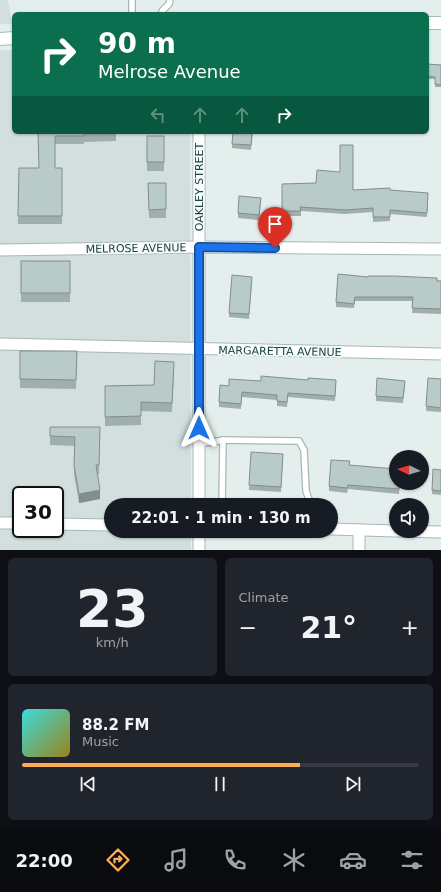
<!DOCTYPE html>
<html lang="en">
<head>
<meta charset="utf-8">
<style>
	:root { --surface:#171b24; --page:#20242c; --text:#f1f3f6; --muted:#9ea1a6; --line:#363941; --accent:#ffad52 }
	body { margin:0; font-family:"DejaVu Sans",sans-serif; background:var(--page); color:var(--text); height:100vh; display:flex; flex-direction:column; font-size:15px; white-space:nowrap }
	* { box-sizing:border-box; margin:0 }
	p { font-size:13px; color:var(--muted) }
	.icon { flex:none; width:22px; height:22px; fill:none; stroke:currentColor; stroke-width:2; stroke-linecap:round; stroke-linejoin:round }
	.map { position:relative; height:550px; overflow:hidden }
	.side { display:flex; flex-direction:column; gap:8px; padding:8px; background:#0d0f14; flex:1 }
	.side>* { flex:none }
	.guide { position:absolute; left:12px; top:12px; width:417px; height:122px; border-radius:6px; box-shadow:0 1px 3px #0004; background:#0b6e4f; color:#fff; overflow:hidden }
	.needle { width:26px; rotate:275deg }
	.tools { position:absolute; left:389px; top:450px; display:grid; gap:8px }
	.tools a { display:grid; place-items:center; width:40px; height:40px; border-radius:50%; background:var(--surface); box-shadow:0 1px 3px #0004; font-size:20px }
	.speed { position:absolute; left:12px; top:486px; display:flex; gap:8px; font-size:20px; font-weight:700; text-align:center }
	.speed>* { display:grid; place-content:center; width:52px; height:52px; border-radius:50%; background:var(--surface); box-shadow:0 1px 3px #0004; line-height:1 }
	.speed .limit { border:2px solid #111; border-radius:6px; background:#fff; color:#111 }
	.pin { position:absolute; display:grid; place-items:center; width:34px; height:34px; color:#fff; margin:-41px -17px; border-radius:50% 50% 50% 0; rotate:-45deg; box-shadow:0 0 4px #0007 }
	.pin .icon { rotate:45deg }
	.me { position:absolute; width:44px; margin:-22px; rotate:0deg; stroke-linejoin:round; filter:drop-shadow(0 0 3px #0008) }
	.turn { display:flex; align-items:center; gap:14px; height:84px; padding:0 20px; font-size:18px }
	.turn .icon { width:52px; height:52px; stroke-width:2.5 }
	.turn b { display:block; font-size:28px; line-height:34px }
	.lanes { display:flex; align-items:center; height:38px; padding:0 20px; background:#0003; justify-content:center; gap:20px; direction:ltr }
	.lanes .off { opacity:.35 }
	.big { font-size:30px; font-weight:600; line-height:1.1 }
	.side .widget { flex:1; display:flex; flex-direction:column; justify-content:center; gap:6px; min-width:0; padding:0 14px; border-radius:6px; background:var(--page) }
	.side .dial { align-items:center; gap:0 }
	.dial b { font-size:52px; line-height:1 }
	.song { display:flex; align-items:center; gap:12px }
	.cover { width:48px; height:48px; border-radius:6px; background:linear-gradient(135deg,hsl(180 70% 55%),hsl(50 70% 35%)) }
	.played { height:4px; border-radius:2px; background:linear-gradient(90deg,var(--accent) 70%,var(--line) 70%) }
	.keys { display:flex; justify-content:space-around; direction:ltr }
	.heat { display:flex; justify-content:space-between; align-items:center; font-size:22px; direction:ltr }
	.side .tiles { flex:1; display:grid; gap:8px; grid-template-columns:1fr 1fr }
	.widget:last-child { grid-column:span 2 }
	.trip { position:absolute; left:104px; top:498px; width:234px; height:40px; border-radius:20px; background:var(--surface); box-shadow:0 1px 3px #0004; font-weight:600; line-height:40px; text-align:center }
	.menu { display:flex; height:64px; justify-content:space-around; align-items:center; background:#090b0e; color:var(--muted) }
	.menu .icon { width:28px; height:28px }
	.menu .current { color:var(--accent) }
	.menu b { font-size:18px; color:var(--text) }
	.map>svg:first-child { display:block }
	.built { fill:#d2dfde; fill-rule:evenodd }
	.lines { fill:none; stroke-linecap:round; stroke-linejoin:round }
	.lane-casing { stroke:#a5b8b7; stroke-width:8 }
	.street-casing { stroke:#a5b8b7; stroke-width:13 }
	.secondary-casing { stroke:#a1bdbb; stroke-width:14 }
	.lane { stroke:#fff; stroke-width:5.5 }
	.street { stroke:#fff; stroke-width:11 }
	.secondary { stroke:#fff; stroke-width:12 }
	.wall { fill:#9fafac }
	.shaded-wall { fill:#828e8c }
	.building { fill:#b9cbc8; stroke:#828e8c }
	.route-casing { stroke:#114b97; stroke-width:10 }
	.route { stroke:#1a73e8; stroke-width:7 }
	.labels { text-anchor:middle; stroke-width:3.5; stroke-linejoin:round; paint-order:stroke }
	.street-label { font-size:11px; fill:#204344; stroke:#f5fbfa }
</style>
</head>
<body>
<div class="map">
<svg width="441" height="550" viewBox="0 0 441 550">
	<rect width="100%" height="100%" fill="#e4efed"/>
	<!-- built -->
	<g class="built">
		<polygon points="0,0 8,0 12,24 0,24"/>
		<path d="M0,50H14V132H190L191,505H111V531H191V550H0ZM21,495H55V529H21Z"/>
	</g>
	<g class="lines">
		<!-- lane casing -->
		<g class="lane-casing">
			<g id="lane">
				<polyline points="132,14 132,0"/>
				<polyline points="162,14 162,11 169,4 170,0"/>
				<polyline points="199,444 224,440 299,441 304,450 306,491 311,505"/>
				<polyline points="222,505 223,440"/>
			</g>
		</g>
		<!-- street casing -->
		<g class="street-casing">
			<g id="street">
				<polyline points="199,132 199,505"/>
				<polyline points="0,250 199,247 441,249"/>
				<polyline points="0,344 441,354"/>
				<polyline points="0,523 21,523"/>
				<polyline points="55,524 111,525"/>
				<polyline points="331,529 396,531"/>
				<polyline points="359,530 359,550"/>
				<polyline points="199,531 199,550"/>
				<polyline points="398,531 441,532"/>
			</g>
		</g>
		<!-- secondary casing -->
		<g class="secondary-casing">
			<g id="secondary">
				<polyline points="427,23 441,23"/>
				<polyline points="0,39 14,38"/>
			</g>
		</g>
		<!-- lane -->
		<use href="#lane" class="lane"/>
		<!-- street -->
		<use href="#street" class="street"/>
		<!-- secondary -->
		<use href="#secondary" class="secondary"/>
	</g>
	<!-- wall -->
	<g class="wall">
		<polygon points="427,64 441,65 441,87 435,87 435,79 427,79"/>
		<polygon points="33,132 116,132 116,141 84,142 84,144 55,144 55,168 62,168 62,224 18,224 19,168 39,168 38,133"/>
		<polygon points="233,132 253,132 251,150 232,148"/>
		<polygon points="147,136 164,162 164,171 147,171"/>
		<polygon points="148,183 166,183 166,218 149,218"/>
		<polygon points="316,183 353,190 390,190 428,198 427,217 390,214 390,221 373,222 373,212 345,214 301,211 301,216 282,216 282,184"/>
		<polygon points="261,202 259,220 238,218 238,213"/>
		<rect x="21" y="261" width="49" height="41"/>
		<polygon points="368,277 441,281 441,314 412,313 413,301 355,301 354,308 336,307 336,302"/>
		<polygon points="252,281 249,319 229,317 229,313"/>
		<polygon points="77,351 76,389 20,388 20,379"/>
		<polygon points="174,371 172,412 141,411 141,425 105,426 105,386 154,385"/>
		<polygon points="441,379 441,412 426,411 426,406"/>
		<polygon points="261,381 336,385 335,401 288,397 287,407 277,406 277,400 242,397 241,409 219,407 219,402 229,386"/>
		<polygon points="405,386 403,403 376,401 376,396"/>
		<polygon points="50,427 100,427 99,474 97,474 100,499 79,503 74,474 75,446 50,445"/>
		<polygon points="283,459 281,492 249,490 249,485"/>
		<polygon points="350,465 400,483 399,494 348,489 347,493 329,491 329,486"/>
		<polygon points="441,470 441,495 432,494 432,490"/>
	</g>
	<!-- shaded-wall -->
	<polygon class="shaded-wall" points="100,490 100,499 79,503 79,494"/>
	<!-- building -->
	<g class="building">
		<polygon points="427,64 441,65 441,85 435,84 435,77 427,76"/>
		<polygon points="38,132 116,132 116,133 84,133 84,136 55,136 55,168 62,168 62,216 18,216 19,168 39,168"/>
		<polygon points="233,132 252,132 251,145 232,144"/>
		<rect x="147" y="136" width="17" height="26"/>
		<polygon points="340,145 353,145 353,190 390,188 390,190 428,193 427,213 390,210 390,217 373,217 373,208 345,210 300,207 301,211 282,211 282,184 316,183 317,170 340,172"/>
		<polygon points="148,183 166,183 166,209 149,210"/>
		<polygon points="239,196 261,198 259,215 238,213"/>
		<rect x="21" y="261" width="49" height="32"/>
		<polygon points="338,274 368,277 368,276 394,276 437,278 437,281 441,281 441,309 412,308 413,297 355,297 354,304 336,302"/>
		<polygon points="232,275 252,277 249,314 229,313"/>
		<polygon points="20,351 77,351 76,380 20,379"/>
		<polygon points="155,361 174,362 172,403 141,402 141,416 105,417 105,386 154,385"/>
		<polygon points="261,376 308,380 308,378 336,380 335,396 288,393 287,402 277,401 277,395 242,392 241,404 219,402 220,385 229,386 229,379 261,381"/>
		<polygon points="377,378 405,381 403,398 376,396"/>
		<polygon points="428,378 441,379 441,408 426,406"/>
		<polygon points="50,427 100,427 99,465 96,465 100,490 79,494 74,465 75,437 50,436"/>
		<polygon points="251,452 283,454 281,487 249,485"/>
		<polygon points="331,460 350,461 349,465 396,469 396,483 399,483 399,489 348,485 347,488 329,486"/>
		<polygon points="433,469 441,470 441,491 432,490"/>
	</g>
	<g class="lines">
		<!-- route casing -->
		<g class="route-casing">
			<polyline id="route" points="199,428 199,247 275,248"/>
		</g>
		<!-- route -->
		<use href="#route" class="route"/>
	</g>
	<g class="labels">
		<!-- street labels -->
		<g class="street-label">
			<text transform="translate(199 187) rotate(-90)" y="4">OAKLEY STREET</text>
			<text transform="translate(136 248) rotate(-1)" y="4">MELROSE AVENUE</text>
			<text transform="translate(280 351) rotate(1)" y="4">MARGARETTA AVENUE</text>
		</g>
	</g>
</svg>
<div class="tools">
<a><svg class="needle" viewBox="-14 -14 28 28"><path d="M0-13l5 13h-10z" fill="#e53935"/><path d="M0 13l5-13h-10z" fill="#9ea1a6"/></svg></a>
<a><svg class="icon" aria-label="sound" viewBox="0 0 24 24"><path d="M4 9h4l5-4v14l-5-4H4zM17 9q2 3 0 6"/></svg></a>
</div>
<div class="speed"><div class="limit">30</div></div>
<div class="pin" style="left:275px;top:248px;background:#d93025"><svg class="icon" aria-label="arrive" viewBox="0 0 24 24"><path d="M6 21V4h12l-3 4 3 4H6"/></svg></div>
<svg class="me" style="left:199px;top:428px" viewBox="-20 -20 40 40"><path d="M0-17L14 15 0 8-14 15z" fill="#1a73e8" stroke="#fff" stroke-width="4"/></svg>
<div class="trip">22:01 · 1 min · 130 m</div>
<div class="guide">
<div class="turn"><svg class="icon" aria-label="right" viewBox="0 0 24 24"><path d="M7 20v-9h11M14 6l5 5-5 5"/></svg><div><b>90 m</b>Melrose Avenue</div></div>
<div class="lanes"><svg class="icon off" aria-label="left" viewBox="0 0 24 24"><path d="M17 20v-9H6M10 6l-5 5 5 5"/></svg><svg class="icon off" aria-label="ahead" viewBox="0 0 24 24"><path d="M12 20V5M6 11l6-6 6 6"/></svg><svg class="icon off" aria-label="ahead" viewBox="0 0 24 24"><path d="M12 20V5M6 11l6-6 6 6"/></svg><svg class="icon" aria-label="right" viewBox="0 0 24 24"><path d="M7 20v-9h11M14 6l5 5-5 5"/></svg></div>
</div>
</div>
<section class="side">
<div class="tiles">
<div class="widget dial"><b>23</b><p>km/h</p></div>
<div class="widget"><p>Climate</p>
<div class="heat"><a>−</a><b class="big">21°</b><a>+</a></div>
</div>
<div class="widget">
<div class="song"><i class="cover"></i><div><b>88.2 FM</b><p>Music</p></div></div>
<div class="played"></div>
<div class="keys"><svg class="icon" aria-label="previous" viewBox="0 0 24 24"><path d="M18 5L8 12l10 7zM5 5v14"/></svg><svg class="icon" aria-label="pause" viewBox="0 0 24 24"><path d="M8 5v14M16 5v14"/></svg><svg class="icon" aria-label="next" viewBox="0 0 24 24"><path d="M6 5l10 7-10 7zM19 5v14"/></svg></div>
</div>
</div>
</section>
<nav class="menu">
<b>22:00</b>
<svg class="icon current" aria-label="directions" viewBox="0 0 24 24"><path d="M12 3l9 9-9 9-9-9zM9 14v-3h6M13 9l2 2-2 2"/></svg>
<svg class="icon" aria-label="music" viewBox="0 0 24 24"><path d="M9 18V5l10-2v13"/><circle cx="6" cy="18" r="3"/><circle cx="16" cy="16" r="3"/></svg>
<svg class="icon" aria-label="phone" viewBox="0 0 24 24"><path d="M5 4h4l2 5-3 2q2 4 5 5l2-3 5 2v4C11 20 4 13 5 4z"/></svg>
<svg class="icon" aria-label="climate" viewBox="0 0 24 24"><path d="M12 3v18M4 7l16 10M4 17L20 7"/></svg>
<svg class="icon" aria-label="car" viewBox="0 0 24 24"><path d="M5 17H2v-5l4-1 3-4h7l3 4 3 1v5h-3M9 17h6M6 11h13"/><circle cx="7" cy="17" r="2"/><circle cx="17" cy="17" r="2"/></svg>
<svg class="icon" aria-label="filters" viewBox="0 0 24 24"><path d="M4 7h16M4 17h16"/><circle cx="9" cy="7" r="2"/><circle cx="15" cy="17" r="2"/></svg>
</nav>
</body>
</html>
